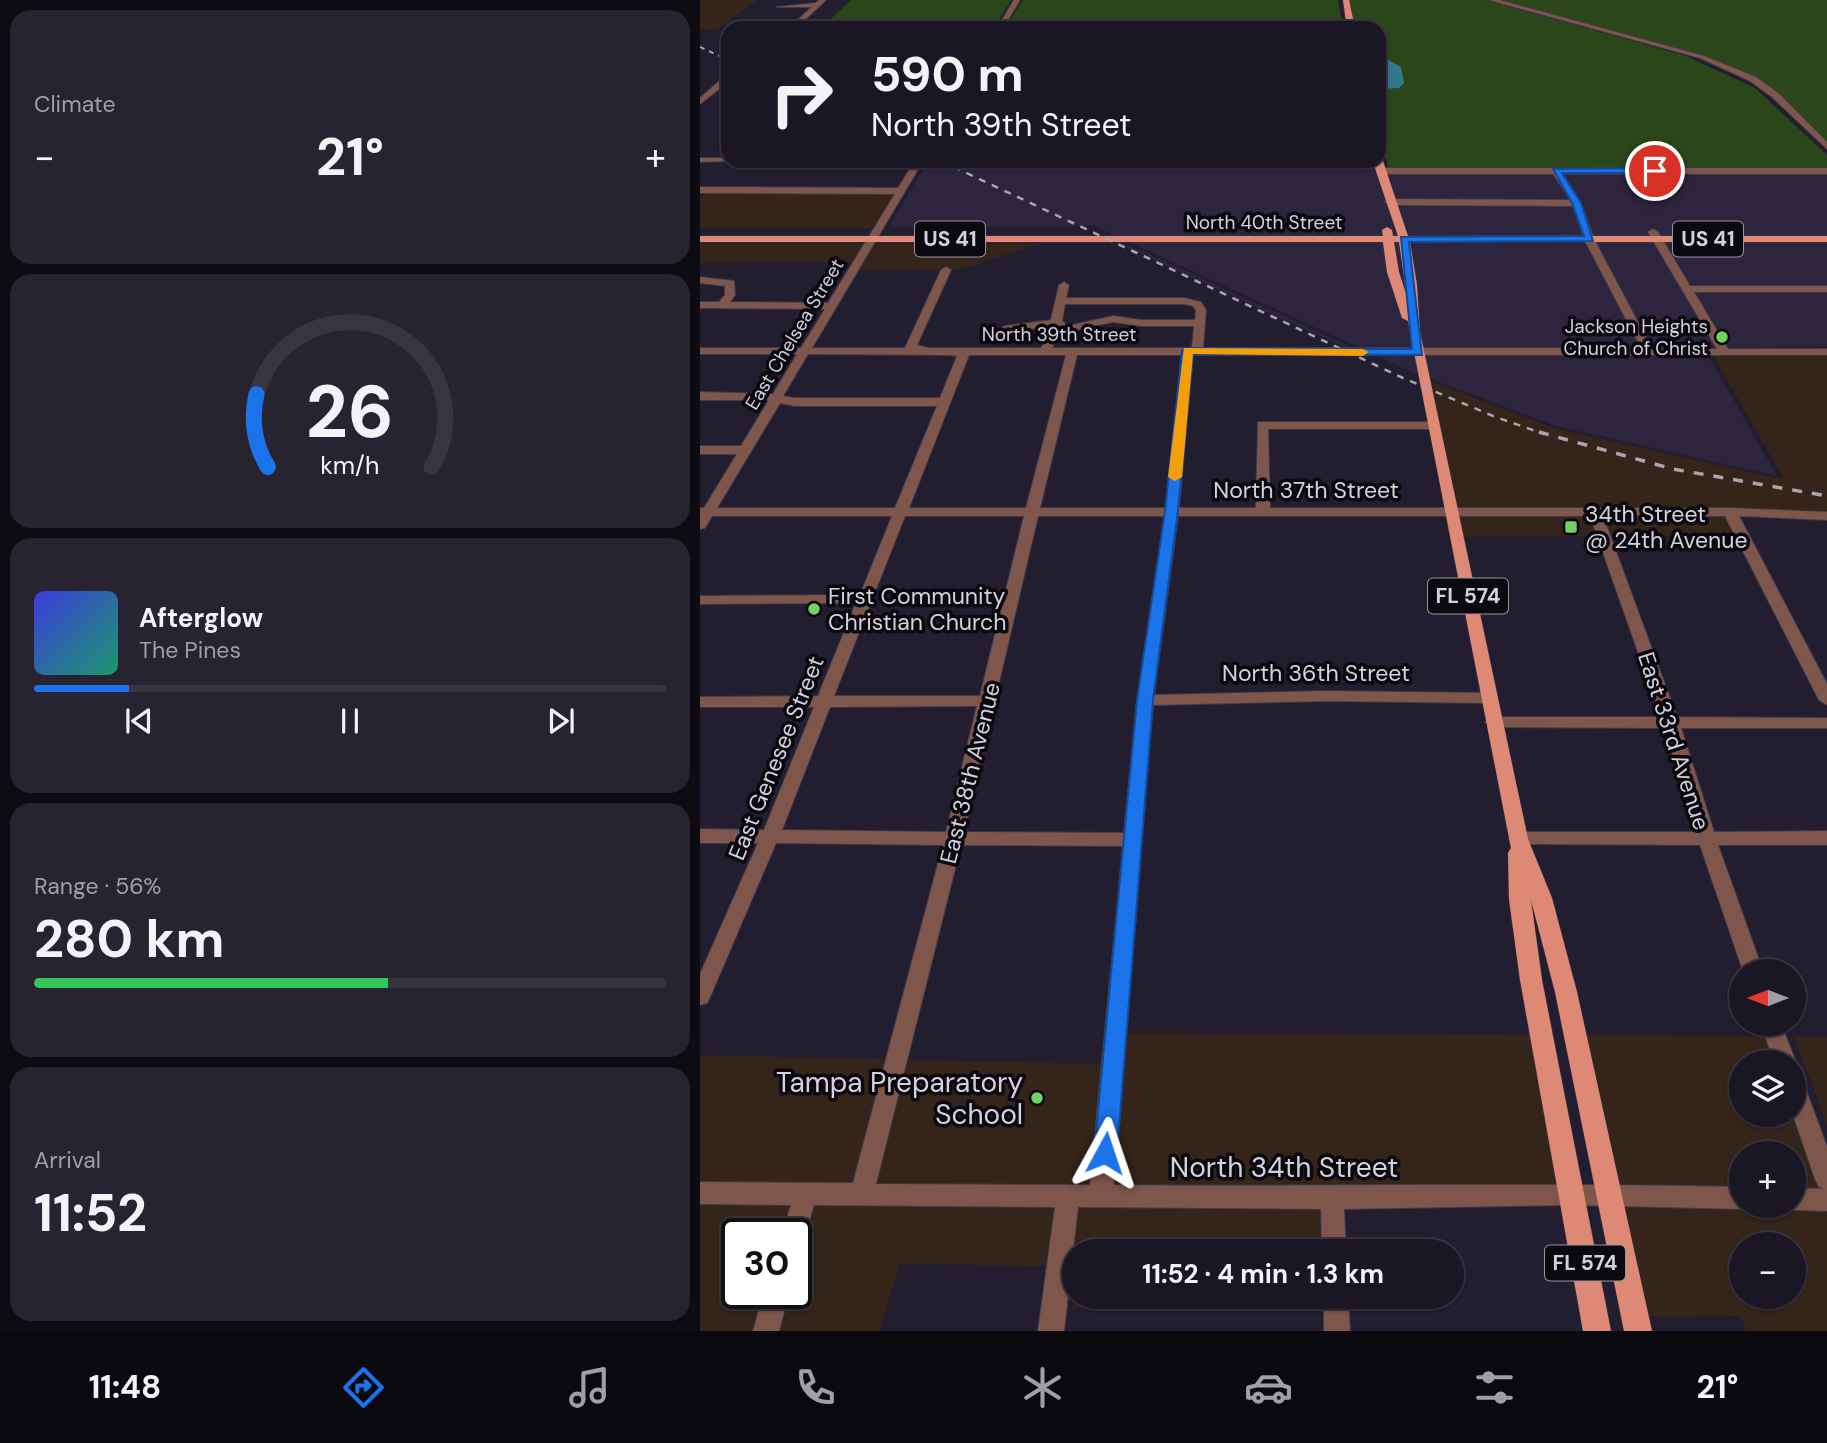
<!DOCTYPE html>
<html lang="en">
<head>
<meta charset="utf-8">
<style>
	:root { --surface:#1a1623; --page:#272330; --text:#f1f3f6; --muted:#9f9fa6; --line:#383541; --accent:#1a73e8 }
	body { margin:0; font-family:"DM Sans",sans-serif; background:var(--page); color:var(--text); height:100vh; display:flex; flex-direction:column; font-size:26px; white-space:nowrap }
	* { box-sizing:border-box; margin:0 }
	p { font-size:23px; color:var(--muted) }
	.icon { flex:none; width:38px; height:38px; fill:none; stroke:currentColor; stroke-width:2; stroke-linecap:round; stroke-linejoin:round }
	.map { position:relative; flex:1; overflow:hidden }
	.drawer { display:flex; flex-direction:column; gap:10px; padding:10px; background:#0e0c13; width:700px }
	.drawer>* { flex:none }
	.guide { position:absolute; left:21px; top:21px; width:665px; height:147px; border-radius:21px; box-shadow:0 2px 5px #0004,0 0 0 2px var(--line); background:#1a1623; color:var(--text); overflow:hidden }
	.needle { width:46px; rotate:270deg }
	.tools { position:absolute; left:1029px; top:959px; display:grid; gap:14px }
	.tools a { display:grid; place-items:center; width:77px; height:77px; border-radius:50%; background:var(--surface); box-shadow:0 2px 5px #0004,0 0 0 2px var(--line); font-size:35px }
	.speed { position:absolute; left:21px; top:1218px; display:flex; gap:14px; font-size:35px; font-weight:700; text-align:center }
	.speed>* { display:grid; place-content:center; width:91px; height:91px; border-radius:50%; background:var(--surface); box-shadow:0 2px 5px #0004,0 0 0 2px var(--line); line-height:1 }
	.speed .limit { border:4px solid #111; border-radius:10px; background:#fff; color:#111 }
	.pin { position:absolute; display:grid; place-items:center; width:60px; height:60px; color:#fff; margin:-30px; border:4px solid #fff; border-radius:50%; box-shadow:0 2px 7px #0007 }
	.me { position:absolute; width:77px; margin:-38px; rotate:5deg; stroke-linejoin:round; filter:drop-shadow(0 0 5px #0008) }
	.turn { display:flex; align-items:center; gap:24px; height:147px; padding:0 35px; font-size:32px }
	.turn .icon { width:91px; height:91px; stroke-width:2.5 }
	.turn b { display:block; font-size:49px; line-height:60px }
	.big { font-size:52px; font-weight:700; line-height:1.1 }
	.drawer .card { flex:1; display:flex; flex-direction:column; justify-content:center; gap:10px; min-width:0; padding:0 24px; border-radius:21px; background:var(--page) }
	.drawer .dial { align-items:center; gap:0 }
	.dial svg { height:182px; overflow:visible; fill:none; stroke:var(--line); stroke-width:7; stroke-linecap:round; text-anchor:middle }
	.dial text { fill:var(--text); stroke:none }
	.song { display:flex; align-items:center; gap:21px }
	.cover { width:84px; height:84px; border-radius:10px; background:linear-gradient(135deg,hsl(240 70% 55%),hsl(160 70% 35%)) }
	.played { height:7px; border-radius:4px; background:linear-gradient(90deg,var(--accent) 15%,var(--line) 15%) }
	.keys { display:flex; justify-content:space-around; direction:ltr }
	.heat { display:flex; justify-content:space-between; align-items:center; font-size:38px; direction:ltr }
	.charge { height:10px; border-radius:5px; background:linear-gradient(90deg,#34c759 56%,var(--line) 0) }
	.trip { position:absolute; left:362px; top:1239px; width:402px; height:70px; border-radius:35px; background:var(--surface); box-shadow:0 2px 5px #0004,0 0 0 2px var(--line); font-weight:700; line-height:70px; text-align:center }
	.menu { display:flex; height:112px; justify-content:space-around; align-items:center; background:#0a090e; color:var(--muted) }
	.menu .icon { width:49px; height:49px }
	.menu .selected { color:var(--accent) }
	.menu b { font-size:32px; color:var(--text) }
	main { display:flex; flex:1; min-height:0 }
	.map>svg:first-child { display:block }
	.commercial { fill:#34241a; fill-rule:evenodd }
	.built { fill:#2c253d }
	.green { fill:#2b471a }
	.water { fill:#31778d }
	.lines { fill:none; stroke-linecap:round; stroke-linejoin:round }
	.minor-casing { stroke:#3e3a4b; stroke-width:2 }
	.major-casing { stroke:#3e3a4b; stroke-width:1 }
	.minor { fill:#7f564c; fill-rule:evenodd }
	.major { fill:#de8975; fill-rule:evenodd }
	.rail-far2 { stroke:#a8a5b2; stroke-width:2; stroke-dasharray:5 5; stroke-linecap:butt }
	.rail-far1 { stroke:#a8a5b2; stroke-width:2.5; stroke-dasharray:7 7; stroke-linecap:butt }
	.rail { stroke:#a8a5b2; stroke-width:3.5; stroke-dasharray:10 10; stroke-linecap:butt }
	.route { fill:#1a73e8; stroke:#114b97; stroke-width:2 }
	.slow { fill:#f59e0b }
	.poi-dot { fill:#70d35f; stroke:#0b0910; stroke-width:2.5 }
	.labels { text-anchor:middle; stroke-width:7; stroke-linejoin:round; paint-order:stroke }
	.far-street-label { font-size:19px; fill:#d4d1dd; stroke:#0b0910 }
	.far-poi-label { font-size:19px; fill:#d4d1dd; stroke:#0b0910; text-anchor:end }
	.shield { fill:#0b0910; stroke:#9895a0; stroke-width:2 }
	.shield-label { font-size:21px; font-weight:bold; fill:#d4d1dd }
	.street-label { font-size:23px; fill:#d4d1dd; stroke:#0b0910 }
	.poi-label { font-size:23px; fill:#d4d1dd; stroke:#0b0910; text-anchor:start }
	.near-poi-label { font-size:28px; fill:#d4d1dd; stroke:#0b0910; text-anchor:end }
	.near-street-label { font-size:28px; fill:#d4d1dd; stroke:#0b0910 }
</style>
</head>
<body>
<main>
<section class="drawer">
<div class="card"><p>Climate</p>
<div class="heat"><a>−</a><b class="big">21°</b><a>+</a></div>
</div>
<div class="card dial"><svg viewBox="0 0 100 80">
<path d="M14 69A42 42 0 1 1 86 69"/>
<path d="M14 69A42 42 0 0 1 9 37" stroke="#1a73e8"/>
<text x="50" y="56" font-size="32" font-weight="700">26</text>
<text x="50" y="72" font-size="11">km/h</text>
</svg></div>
<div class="card">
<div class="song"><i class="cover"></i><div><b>Afterglow</b><p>The Pines</p></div></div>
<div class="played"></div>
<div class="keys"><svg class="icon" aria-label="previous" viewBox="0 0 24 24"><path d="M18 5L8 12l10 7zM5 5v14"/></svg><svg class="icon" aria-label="pause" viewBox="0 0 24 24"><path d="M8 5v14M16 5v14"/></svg><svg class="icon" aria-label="next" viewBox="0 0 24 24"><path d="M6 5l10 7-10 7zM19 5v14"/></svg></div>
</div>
<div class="card"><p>Range · 56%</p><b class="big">280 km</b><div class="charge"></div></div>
<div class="card"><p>Arrival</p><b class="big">11:52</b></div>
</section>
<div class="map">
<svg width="1127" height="1331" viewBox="0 0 1127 1331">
	<rect width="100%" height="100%" fill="#221d2f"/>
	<!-- commercial -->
	<g class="commercial">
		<polygon points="0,0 57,0 18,29 0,29"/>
		<polygon points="7,192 196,192 175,228 0,228 0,199"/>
		<polygon points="0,244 165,244 153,262 0,263"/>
		<polygon points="175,244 339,244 262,269 159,271"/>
		<polygon points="1012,354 1127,354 1127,513 757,508 730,381 854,428 1075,478 1083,477"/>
		<polygon points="758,515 889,515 896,536 763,537"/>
		<polygon points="903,515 1024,515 1035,536 911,536"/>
		<polygon points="427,1033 831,1035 859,1184 631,1188 415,1186"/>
		<polygon points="887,1035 1072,1036 1081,1062 1041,1062 1041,1115 1094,1115 1126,1190 1094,1189 1094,1153 1041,1153 1041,1188 921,1186"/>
		<polygon points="1094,1037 1127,1037 1127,1125"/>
		<polygon points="0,1055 186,1059 153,1183 0,1183"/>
		<polygon points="208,1060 402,1064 390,1186 177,1183"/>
		<polygon points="91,1203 82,1234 37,1234 37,1293 64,1293 52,1331 0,1331 0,1204"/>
		<polygon points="116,1203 354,1206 346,1266 200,1264 179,1331 79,1331 90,1293 96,1293 96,1271"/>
		<polygon points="379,1206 620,1208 621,1251 374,1251 374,1267 372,1267"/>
		<path d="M925,1206L1127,1210V1331H1046L1041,1316L949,1317ZM1041,1244H1094V1297H1041Z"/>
		<polygon points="374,1281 374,1297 478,1297 372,1309"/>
	</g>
	<!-- built -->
	<g class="built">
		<polygon points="228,161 678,161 680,170 1127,171 1127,347 1004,348 1077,476 856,426 712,372 394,226 189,227"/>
		<polygon points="421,245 429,245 658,350 650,350"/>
	</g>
	<!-- green -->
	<g class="green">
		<polygon points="151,0 311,0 294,28 121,28"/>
		<polygon points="323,0 638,0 643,28 305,28"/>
		<polygon points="649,0 785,0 986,56 1055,88 1127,155 1127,171 689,171 679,129 679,28 655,28"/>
		<polygon points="796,0 1127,0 1127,142 1080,95 1061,81 1035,68 991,52"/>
	</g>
	<!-- water -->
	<polygon class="water" points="679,55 701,67 704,83 699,88 679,89"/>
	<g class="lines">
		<!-- minor casing -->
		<g class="minor-casing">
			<g id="minor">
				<polygon points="119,0 126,0 96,28 89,28 112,7 77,7 116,3"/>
				<polygon points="314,0 320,0 303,28 297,28"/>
				<polygon points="789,0 799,0 1004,56 1056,77 1078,93 1127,142 1127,149 1072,97 1050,81 1000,58"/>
				<polygon points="57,25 59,26 60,28 54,28"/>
				<polygon points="25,76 28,76 28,82 0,104 0,98"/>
				<polygon points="0,158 28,158 28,161 31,161 0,162"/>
				<path d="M215,161H223L112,348H205L241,270L246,267L251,270L217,345L228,348H341L346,338L359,330L354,326L305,332L300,329L305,326L351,320L359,285L364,282L369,285L366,298H484L501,302L506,310L503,348H941L884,239L873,206L689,205L685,202L689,199L871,200L853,174H680L676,171L680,168H1127V174H862L881,203L894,239L952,349H1017L948,232L953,229L958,232L990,286H1127V292H994L1028,349H1127V355H493L479,508H556L558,422H733L739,426L737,429H568L570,508H1030L1127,512V520L1039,516L1127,684V705L1119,700L1025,516H903L977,717L1127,718V728H981L1014,832L1127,831V845H1018L1063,971H1043L1000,845L812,844L809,839L812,834L818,832H996L964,728L793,727L785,722L793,717H961L890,516H478L454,695L627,691L788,693L796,698L788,703L627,701L453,705L414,1185C623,1187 832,1182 1041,1187V1206H1049L1041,1209L873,1205L644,1209L646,1251H622L621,1209L378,1207L364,1331H338L355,1207L114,1205L103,1242L96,1244V1234H82L91,1205L0,1204V1182L153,1183L243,845L76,843L10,997L7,1003L0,1005V974L58,843H0V829L64,830L114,707H0V697L118,696L156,603L0,604V596L160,595L192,516H12L5,528L0,529V508H4L37,454H0V446H41L69,400H0V392L73,394L97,354H0V348H101L125,309L0,308V302H19L25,295V286L0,283V277L34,281L35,295L30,302L128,303L195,194L0,193V187L198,188ZM365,304H484L493,306L496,310L495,320H441L413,316L368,326L362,321ZM413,322L441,326H494L492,348H352C361,328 394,327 413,322ZM108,354L249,355L257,356L240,398H94L83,396ZM269,355H366L326,508H209ZM377,355H482L466,508H340ZM80,403L94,406H237L195,508H17ZM205,516H324L280,696H134ZM338,516H465L437,700L424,833L264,832ZM277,706L246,832L82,830L130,707ZM261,845L423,846L390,1185L176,1184Z"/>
				<polygon points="1061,1024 1081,1024 1096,1062 1094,1066 1094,1062 1074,1062"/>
				<polygon points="1094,1078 1102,1080 1105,1087 1127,1147 1127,1211 1094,1210 1085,1206 1094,1206 1094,1188 1125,1189 1119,1187 1115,1179 1093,1115"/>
				<polygon points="64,1293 89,1293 79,1331 53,1331"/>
				<polygon points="624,1297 648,1297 650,1331 624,1331"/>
			</g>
		</g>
		<!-- major casing -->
		<g class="major-casing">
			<g id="major">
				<polygon points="643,0 649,0 655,28 647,28"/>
				<path d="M679,158L683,161L708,236H1127V242H710L717,285L720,332L828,839L852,898L877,992L952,1331H924L855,992L831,900L842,980L911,1331H883L820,980L809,899L808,853L811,848L708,321L702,318L687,272L683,242H0V236H683L682,230L687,227L692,230L693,236H698L676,171L673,161H679ZM694,242H699L707,297L699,272Z"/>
			</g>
		</g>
		<!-- minor -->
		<use href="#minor" class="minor"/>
		<!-- major -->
		<use href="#major" class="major"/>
		<!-- rail-far2 -->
		<polyline class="rail-far2" points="0,47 28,60"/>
		<!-- rail-far1 -->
		<polyline class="rail-far1" points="241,161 703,378 793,416 844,434"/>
		<!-- rail -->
		<polyline class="rail" points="839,432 973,469 1127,496"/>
	</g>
	<!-- route -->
	<polygon class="route" points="955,168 958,173 862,173 881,203 893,241 709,242 722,355 493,354 478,511 453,700 417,1153 414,1161 405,1164 397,1161 394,1153 437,700 465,511 482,351 488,348 712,349 701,237 884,236 872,203 853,169"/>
	<!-- slow -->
	<polygon class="slow" points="484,348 663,349 669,352 663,356 493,354 482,477 475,481 468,477"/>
	<!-- markers -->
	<g class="poi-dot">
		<circle cx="1022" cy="337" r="7"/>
		<rect x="864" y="520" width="14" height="14" rx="3.5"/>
		<circle cx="114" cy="609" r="7"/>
		<circle cx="337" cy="1098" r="7"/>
	</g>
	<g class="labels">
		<!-- far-street labels -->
		<g class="far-street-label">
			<text x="564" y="229">North 40th Street</text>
			<text transform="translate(94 334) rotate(-59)" y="7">East Chelsea Street</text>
			<text x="359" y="341">North 39th Street</text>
		</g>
		<!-- far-poi labels -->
		<g class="far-poi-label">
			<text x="1008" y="333">Jackson Heights<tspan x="1008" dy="22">Church of Christ</tspan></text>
		</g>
		<!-- shield labels -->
		<g class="shield">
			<rect x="215" y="221.5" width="70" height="35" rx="5"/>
			<rect x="973" y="221.5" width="70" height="35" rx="5"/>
			<rect x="728" y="578.5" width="80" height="35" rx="5"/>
			<rect x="845" y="1245.5" width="80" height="35" rx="5"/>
		</g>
		<g class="shield-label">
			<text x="250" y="246">US 41</text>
			<text x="1008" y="246">US 41</text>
			<text x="768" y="603">FL 574</text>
			<text x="885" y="1270">FL 574</text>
		</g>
		<!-- street labels -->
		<g class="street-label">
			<text x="606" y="498">North 37th Street</text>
			<text x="616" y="681">North 36th Street</text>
			<text transform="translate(974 741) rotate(72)" y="8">East 33rd Avenue</text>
			<text transform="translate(76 758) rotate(-68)" y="8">East Genesee Street</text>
			<text transform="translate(270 773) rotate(-76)" y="8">East 38th Avenue</text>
		</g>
		<!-- poi labels -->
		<g class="poi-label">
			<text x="885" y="522">34th Street<tspan x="885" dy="26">@ 24th Avenue</tspan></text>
			<text x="128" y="604">First Community<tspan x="128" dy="26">Christian Church</tspan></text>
		</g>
		<!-- near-poi labels -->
		<g class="near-poi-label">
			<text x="323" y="1092">Tampa Preparatory<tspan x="323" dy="32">School</tspan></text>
		</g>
		<!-- near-street labels -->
		<g class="near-street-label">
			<text x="584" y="1177">North 34th Street</text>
		</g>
	</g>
</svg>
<div class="tools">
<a><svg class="needle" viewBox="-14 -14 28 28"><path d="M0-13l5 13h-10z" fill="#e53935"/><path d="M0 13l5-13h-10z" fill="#9f9fa6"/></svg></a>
<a><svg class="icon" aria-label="layers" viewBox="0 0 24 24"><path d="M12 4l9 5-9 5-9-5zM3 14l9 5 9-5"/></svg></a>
<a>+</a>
<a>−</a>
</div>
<div class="speed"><div class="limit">30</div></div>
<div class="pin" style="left:955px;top:171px;background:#d93025"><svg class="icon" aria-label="arrive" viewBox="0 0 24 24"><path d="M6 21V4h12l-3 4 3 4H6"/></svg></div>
<svg class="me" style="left:405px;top:1153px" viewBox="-20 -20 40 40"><path d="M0-17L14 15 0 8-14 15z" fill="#1a73e8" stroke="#fff" stroke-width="4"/></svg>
<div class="trip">11:52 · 4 min · 1.3 km</div>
<div class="guide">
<div class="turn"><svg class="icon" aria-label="right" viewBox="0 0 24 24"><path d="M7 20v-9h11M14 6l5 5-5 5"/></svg><div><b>590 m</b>North 39th Street</div></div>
</div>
</div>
</main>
<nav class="menu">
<b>11:48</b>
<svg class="icon selected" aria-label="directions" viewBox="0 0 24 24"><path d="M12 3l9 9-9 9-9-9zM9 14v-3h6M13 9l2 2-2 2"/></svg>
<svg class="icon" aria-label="music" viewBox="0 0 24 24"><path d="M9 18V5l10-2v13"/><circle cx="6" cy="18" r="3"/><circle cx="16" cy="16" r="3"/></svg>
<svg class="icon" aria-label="phone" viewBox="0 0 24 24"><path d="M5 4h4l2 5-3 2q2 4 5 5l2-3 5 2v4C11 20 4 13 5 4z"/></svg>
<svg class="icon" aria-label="climate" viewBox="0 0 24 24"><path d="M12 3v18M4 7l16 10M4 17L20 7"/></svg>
<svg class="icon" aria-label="car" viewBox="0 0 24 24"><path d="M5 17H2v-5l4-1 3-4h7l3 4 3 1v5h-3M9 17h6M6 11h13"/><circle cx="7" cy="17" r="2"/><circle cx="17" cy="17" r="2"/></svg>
<svg class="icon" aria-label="filters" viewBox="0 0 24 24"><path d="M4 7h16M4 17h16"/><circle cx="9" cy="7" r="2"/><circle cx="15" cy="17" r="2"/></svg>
<b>21°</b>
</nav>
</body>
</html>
